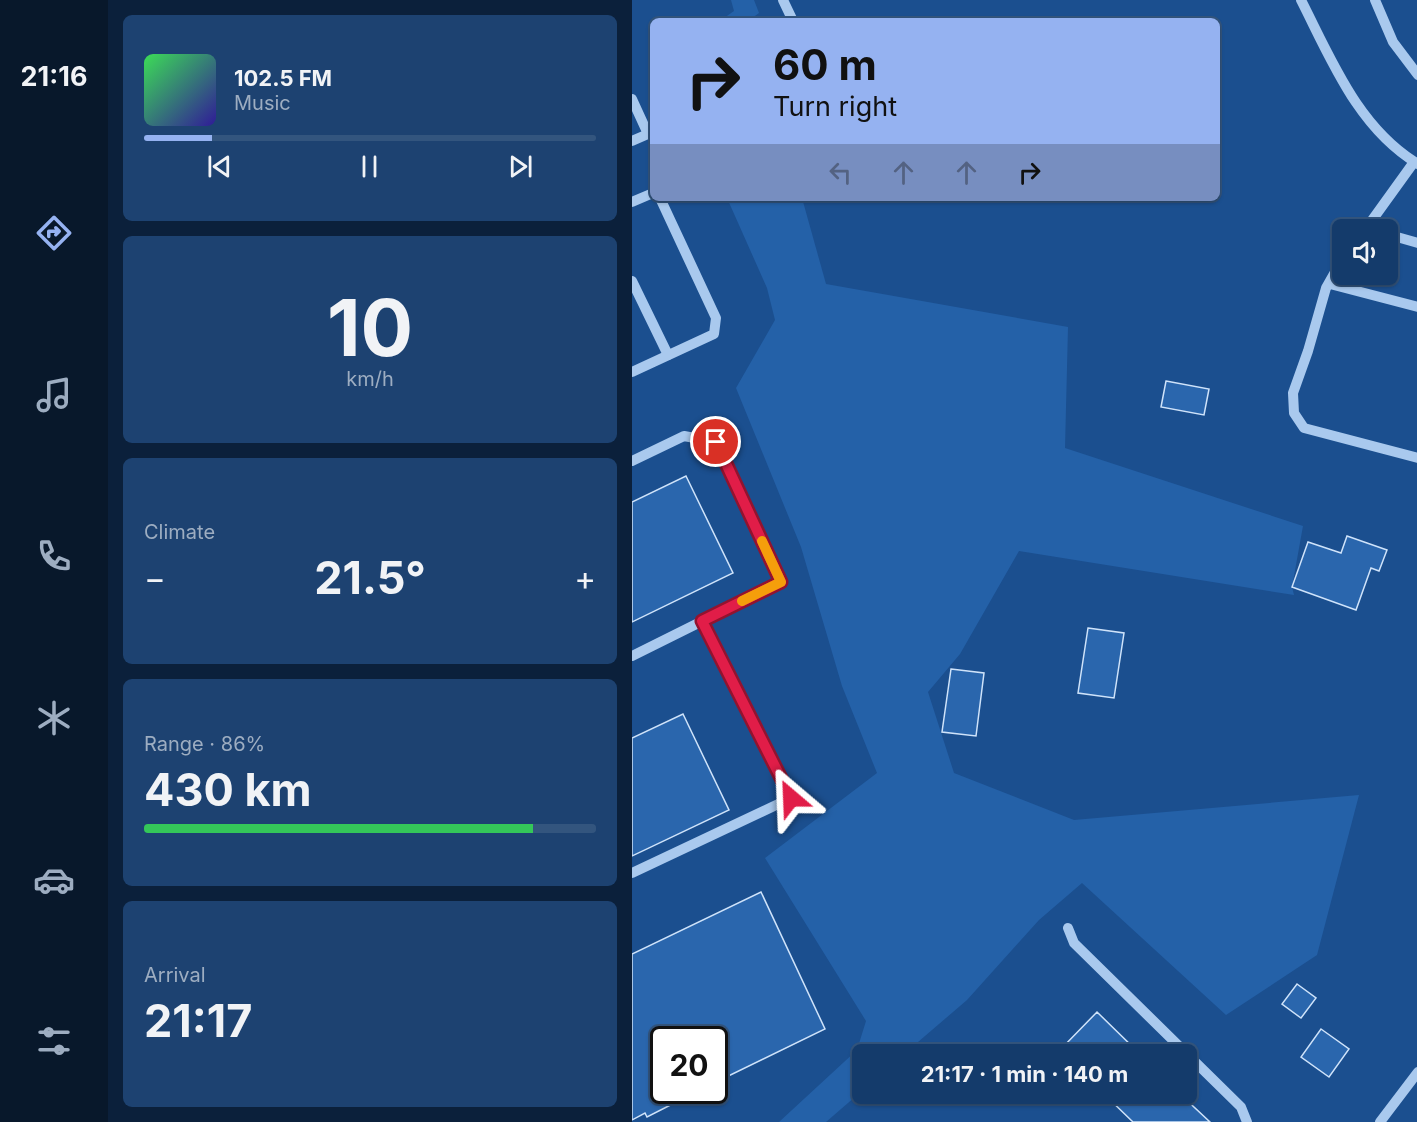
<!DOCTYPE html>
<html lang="en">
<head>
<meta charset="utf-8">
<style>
	:root { --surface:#143b6b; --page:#1d4271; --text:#f1f3f6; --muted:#9dadc1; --line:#33557e; --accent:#95b2f1 }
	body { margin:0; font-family:Inter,sans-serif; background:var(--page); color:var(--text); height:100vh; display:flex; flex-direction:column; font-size:22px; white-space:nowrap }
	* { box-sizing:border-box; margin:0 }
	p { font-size:20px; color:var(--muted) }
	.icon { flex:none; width:33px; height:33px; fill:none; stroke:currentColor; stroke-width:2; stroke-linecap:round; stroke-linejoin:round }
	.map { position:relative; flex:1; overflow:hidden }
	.panel { display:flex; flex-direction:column; gap:15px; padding:15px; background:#0b203b; width:524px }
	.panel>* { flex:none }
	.top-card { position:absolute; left:18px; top:18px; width:570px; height:183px; border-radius:9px; box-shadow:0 2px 4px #0004,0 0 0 2px var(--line); background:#95b2f1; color:#111; overflow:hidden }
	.fabs { position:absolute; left:700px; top:219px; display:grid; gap:12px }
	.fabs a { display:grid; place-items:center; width:66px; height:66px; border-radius:9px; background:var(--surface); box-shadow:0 2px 4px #0004,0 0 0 2px var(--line); font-size:30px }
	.speed { position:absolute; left:18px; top:1026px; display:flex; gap:12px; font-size:30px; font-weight:700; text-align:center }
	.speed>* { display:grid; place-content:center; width:78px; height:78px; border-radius:50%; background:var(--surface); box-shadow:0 2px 4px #0004,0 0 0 2px var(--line); line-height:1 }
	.speed .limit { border:3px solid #111; border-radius:9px; background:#fff; color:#111 }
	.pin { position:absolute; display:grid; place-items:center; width:51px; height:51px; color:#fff; margin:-26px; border:3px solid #fff; border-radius:50%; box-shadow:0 2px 6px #0007 }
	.me { position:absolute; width:66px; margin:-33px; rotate:334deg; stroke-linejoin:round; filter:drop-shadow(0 0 4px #0008) }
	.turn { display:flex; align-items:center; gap:21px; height:126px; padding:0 24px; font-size:27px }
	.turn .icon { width:78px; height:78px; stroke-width:2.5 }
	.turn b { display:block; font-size:42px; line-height:51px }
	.lanes { display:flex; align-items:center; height:57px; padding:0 24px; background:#0003; justify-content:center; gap:30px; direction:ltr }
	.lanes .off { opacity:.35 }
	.big { font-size:45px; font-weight:700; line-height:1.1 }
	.panel .widget { flex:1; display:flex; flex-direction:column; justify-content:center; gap:9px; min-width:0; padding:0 21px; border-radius:9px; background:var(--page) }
	.panel .dial { align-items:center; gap:0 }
	.dial b { font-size:78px; line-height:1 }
	.song { display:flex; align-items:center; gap:18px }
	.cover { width:72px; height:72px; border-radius:9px; background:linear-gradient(135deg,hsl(130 70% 55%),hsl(250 70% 35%)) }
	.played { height:6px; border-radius:3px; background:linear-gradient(90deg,var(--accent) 15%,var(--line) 15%) }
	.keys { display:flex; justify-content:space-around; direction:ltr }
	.heat { display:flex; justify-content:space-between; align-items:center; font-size:33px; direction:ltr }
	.charge { height:9px; border-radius:4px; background:linear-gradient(90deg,#34c759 86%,var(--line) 0) }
	.trip { position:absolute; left:220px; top:1044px; width:345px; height:60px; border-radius:9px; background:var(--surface); box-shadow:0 2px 4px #0004,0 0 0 2px var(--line); font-weight:700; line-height:60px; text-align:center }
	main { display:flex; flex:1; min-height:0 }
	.dock { display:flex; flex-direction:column; width:108px; justify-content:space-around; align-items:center; background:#08182b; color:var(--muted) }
	.dock .icon { width:42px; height:42px }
	.dock .on { color:var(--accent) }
	.dock b { font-size:27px; color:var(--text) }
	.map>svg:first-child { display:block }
	.green { fill:#2461a8 }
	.building { fill:#2a66ad; stroke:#cfe3fa; stroke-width:1.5 }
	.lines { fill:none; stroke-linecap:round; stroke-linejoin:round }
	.minor { stroke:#a9c9ee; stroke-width:10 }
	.route-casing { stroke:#92132f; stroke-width:15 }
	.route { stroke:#e11d48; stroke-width:10 }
	.slow { stroke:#f59e0b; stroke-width:10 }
</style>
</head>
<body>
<main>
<nav class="dock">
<b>21:16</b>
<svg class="icon on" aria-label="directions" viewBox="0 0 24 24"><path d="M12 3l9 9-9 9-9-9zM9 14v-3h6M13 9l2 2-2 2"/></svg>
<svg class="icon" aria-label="music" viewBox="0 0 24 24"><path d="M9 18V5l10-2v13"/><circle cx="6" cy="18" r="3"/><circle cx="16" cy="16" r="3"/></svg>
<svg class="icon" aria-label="phone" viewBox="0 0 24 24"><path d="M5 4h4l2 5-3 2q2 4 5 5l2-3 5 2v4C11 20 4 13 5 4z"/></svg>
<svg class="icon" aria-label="climate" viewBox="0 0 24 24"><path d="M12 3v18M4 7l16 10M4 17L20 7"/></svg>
<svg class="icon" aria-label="car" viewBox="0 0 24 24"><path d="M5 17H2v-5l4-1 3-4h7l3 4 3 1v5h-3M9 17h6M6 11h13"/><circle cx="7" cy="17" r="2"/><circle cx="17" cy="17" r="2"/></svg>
<svg class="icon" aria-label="filters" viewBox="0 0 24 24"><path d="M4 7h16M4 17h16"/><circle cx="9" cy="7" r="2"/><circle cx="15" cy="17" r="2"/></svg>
</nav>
<section class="panel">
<div class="widget">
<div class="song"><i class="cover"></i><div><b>102.5 FM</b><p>Music</p></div></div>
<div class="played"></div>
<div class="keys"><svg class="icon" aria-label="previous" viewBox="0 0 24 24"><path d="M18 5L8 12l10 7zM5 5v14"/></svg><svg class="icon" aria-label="pause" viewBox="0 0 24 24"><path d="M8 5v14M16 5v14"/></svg><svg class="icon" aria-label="next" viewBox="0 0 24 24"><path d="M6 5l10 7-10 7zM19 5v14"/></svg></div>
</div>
<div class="widget dial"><b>10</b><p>km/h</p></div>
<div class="widget"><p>Climate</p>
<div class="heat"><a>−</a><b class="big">21.5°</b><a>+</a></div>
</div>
<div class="widget"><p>Range · 86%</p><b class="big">430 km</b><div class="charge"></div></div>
<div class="widget"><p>Arrival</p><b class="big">21:17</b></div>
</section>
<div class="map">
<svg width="786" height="1122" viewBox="0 0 786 1122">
	<rect width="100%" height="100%" fill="#1b4f8f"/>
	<!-- green -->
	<g class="green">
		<polygon points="99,0 122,0 127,13 116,21 80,21 92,18 102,11"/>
		<polygon points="95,198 170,198 194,284 436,327 433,448 671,526 660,587 662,595 387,551 328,654 296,692 322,773 442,820 727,795 685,955 594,1015 450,883 407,920 335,1000 272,1054 231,1054 231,1090 194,1122 147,1122 225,1050 234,1021 133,858 245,773 210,686 169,547 104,388 143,320 135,288"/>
	</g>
	<!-- building -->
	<g class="building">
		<polygon points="534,381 577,389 572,415 529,407"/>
		<polygon points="54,476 101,573 0,622 0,502"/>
		<polygon points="715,536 755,550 747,571 739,568 724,610 660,587 676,542 709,553"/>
		<polygon points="456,628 492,633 482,698 446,693"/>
		<polygon points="319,669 352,673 344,736 310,732"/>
		<polygon points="51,714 97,810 0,856 0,738"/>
		<polygon points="129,892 193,1029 82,1083 82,1040 32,1040 32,1090 68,1090 15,1117 13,1113 0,1120 0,954"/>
		<polygon points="665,984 684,998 669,1018 650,1004"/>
		<polygon points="465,1012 508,1054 432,1054 428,1050"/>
		<polygon points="689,1029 717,1049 697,1077 669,1057"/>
		<polygon points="472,1094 548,1094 578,1122 501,1122"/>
	</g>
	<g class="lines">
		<!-- minor -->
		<g class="minor">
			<polyline points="151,0 161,21"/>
			<path d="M669,0C699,59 726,128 786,164"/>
			<polyline points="743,0 761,42 786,75"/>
			<polyline points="0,99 16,134 0,141"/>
			<polyline points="0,202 21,193"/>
			<polyline points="733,230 782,162"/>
			<polyline points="756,232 765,237 786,243"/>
			<polyline points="711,258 694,288 676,351 661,393 662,413 672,428 786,458"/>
			<polyline points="0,281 36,355"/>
			<polyline points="698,284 786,307"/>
			<polyline points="0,372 82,334 84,318 28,198"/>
			<polyline points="0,461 52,436 84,442 149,582 0,656"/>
			<polyline points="0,873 159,798 70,621"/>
			<polyline points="436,928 442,943 609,1107 615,1122"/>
			<polyline points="748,1122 786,1072"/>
		</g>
	</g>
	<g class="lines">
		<!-- route casing -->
		<g class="route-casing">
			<polyline id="route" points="84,442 149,582 70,621 159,798"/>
		</g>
		<!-- route -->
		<use href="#route" class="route"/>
		<!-- slow -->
		<polyline class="slow" points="110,601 149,582 130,541"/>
	</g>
</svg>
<div class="fabs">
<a><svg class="icon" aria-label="sound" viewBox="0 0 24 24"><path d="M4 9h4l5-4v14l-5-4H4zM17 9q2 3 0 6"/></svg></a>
</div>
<div class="speed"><div class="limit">20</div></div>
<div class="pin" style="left:84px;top:442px;background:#d93025"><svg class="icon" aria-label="arrive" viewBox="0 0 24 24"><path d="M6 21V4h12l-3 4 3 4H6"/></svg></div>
<svg class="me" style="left:159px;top:798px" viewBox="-20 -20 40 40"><path d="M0-17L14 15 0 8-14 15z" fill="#e11d48" stroke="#fff" stroke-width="4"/></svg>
<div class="trip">21:17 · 1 min · 140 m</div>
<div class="top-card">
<div class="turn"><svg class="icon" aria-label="right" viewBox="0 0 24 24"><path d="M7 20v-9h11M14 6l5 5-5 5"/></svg><div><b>60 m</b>Turn right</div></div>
<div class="lanes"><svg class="icon off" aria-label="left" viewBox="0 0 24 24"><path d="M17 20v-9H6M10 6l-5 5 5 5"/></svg><svg class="icon off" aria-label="ahead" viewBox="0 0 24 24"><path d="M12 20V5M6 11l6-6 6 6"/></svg><svg class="icon off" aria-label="ahead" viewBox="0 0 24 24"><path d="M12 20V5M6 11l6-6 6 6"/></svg><svg class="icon" aria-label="right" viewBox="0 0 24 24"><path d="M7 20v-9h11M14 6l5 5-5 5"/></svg></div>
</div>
</div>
</main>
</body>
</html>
